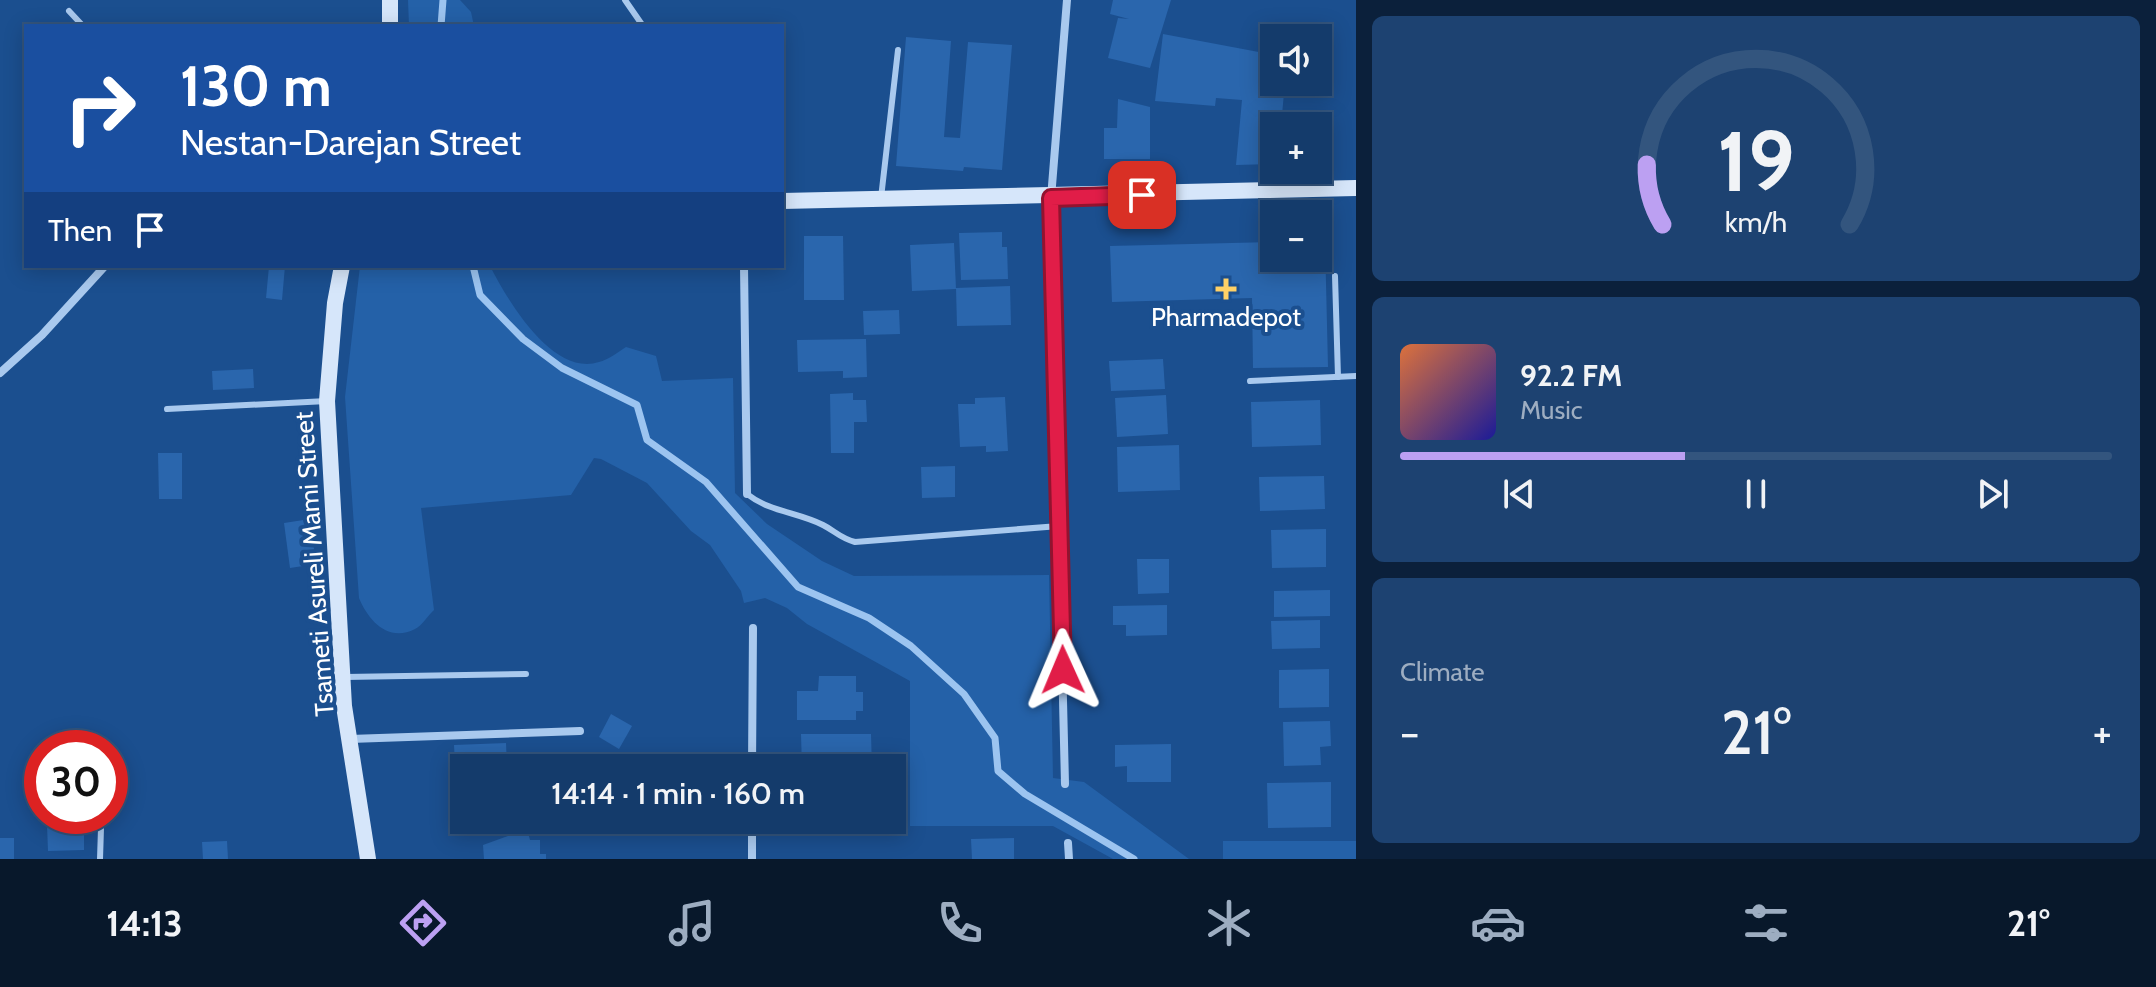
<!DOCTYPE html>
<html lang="en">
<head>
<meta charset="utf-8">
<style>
	:root { --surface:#143b6b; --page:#1d4271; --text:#f1f3f6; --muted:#9dadc1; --line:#33557e; --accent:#bca0f2 }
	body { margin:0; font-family:Cabin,sans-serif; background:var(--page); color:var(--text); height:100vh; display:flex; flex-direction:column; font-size:30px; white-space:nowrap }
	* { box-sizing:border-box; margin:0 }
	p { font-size:26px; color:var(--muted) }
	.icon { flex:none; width:44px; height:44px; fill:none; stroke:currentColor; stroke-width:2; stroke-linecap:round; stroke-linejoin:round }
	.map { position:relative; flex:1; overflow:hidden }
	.sheet { display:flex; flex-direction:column; gap:16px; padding:16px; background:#0b203b; width:800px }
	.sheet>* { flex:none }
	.guide { position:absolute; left:24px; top:24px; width:760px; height:244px; border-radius:0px; box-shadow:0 4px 20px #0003,0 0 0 2px var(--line); background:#1a4fa0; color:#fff; overflow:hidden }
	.controls { position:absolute; left:1260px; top:24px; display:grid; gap:16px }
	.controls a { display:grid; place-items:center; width:72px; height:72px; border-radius:0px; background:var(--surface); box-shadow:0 4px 20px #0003,0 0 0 2px var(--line); font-size:40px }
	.speed { position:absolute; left:24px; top:730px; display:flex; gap:16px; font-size:40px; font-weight:700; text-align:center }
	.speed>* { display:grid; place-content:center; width:104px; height:104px; border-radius:50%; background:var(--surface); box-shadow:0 4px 20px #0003,0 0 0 2px var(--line); line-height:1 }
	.speed .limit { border:12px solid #d22; background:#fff; color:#111 }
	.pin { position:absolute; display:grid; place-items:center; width:68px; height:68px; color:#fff; margin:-34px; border-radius:16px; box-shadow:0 4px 12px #0006 }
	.me { position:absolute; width:88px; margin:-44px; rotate:359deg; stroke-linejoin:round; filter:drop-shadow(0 0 6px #0008) }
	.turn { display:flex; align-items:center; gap:28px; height:168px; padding:0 24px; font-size:36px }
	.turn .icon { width:104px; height:104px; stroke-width:2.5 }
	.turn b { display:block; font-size:56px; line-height:68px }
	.then { display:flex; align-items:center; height:76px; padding:0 24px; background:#0003; gap:16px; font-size:30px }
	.big { font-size:60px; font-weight:600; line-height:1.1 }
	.sheet .tile { flex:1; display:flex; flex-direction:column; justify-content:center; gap:12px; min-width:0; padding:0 28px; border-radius:12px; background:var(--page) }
	.sheet .dial { align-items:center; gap:0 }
	.dial svg { height:208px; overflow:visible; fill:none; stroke:var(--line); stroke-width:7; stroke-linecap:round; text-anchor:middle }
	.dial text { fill:var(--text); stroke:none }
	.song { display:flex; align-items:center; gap:24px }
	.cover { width:96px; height:96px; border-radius:12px; background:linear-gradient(135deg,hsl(20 70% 55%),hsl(240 70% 35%)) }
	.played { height:8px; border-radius:4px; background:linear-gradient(90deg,var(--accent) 40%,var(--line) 40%) }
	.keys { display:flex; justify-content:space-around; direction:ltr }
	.heat { display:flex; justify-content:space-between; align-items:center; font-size:44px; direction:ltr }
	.trip { position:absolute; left:450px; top:754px; width:456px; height:80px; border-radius:0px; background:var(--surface); box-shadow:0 4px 20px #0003,0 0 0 2px var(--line); font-weight:600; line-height:80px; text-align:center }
	.menu { display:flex; height:128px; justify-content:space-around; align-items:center; background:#08182b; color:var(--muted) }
	.menu .icon { width:56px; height:56px }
	.menu .on { color:var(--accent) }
	.menu b { font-size:36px; color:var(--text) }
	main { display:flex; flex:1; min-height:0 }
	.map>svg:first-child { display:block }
	.green { fill:#2461a8 }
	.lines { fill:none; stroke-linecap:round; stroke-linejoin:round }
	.stream { stroke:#9cc4f0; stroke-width:7 }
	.building { fill:#2a66ad }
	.lane { stroke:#a9c9ee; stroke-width:6 }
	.street { stroke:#a9c9ee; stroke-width:8 }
	.secondary { stroke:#d6e6fa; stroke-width:16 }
	.route-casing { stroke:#92132f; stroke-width:20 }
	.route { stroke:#e11d48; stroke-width:14 }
	.poi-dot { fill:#ffd166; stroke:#1b4f8f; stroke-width:3 }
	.labels { text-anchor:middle; stroke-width:8; stroke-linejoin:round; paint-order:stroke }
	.poi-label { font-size:26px; fill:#fff; stroke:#1b4f8f }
	.street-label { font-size:26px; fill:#fff; stroke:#1b4f8f }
</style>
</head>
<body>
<main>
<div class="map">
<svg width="1356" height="859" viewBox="0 0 1356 859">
	<rect width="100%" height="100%" fill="#1b4f8f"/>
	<!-- green -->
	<g class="green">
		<polygon points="408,0 460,0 471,12 474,26 409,26"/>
		<path d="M360,266H490C507,299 552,377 599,362C608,360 618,352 626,347L656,356L662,381L733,378L735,493L767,524L822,561L854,576L1049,575L1053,778L1084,782L1189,859H1113L1053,826H910V681L807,624L787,608L765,598L744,603L741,591L710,545L691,531L647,483L601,459L594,458L571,495L421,508L434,610C428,615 422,626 415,629C388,643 368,620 359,598L345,397Z"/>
		<rect x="1223" y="841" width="133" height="18"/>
	</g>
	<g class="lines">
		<!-- stream -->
		<g class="stream">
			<polyline points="441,26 443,0"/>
			<polyline points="473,266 480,295 523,339 562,368 637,405 647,440 706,482 798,587 869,618 911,646 964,694 995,738 998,771 1025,794 1134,859"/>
		</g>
	</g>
	<!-- building -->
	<g class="building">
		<polygon points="1113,0 1171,0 1150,68 1108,58 1118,18 1129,19 1110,14"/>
		<polygon points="1163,34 1274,55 1274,82 1285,82 1281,126 1274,126 1274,164 1236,165 1242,100 1216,98 1215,106 1155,101"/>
		<polygon points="906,37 951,41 944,137 960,138 968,42 1012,45 1002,170 964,167 963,171 896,166"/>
		<polygon points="1118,99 1150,107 1150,159 1104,159 1104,128 1117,128"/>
		<polygon points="1002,232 1002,247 1007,247 1008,279 961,280 959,233"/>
		<polygon points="804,236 843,236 844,300 804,300"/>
		<polygon points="1318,241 1325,241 1328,367 1253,368 1252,298 1112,302 1110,246 1274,242 1274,258 1318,258"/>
		<polygon points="954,243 956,289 912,291 910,245"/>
		<polygon points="269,266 285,266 282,300 266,298"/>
		<polygon points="1010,286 1011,325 957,326 956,288"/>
		<polygon points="899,310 900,334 864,335 863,311"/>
		<polygon points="866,339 867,377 843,378 843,371 798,372 797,340"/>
		<polygon points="1163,359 1165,389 1111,391 1109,361"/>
		<polygon points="253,369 254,388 213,390 212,371"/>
		<polygon points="853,393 853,400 866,400 867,422 854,422 854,453 831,453 830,394"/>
		<polygon points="1166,395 1168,434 1117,437 1115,398"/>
		<polygon points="1005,397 1008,451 986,452 986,446 960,447 958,404 975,404 975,398"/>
		<polygon points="1320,400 1321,445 1252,447 1251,402"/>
		<polygon points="1179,445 1180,490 1118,492 1117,447"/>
		<polygon points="158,453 182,453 182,499 159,499"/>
		<polygon points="955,466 955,497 922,498 921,467"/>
		<polygon points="1324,476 1325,509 1260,511 1259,477"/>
		<polygon points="310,519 316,564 290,568 284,523"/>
		<polygon points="1326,529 1326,567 1272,568 1271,530"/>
		<polygon points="1137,559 1169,559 1169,593 1138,594"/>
		<polygon points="1330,590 1330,616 1274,617 1274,591"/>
		<polygon points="1167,605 1167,635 1126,636 1126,625 1113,625 1113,606"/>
		<polygon points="1320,620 1320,648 1272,649 1271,621"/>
		<polygon points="1329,669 1329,707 1279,708 1279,670"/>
		<polygon points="819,676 856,676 856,692 863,692 863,711 856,711 856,720 797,720 797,691 818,691"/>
		<polygon points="611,714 632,726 619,749 599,737"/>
		<polygon points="1330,721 1331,746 1320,747 1321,765 1284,766 1283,722"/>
		<polygon points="801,734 871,734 872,768 802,768"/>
		<polygon points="506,743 507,768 464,768 464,784 456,784 454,745"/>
		<polygon points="1171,744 1171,782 1127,782 1127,766 1115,767 1115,745"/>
		<polygon points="1331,782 1331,827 1268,828 1267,783"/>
		<polygon points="47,825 84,825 84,850 48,851"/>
		<polygon points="527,829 530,840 540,840 540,854 546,854 546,859 484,859 483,845"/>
		<rect x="0" y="838" width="14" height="21"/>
		<polygon points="1014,838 1014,859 972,859 971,839"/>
		<polygon points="227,841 228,859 203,859 202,842"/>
	</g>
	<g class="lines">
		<!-- lane -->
		<g class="lane">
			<polyline points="625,0 643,26"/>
			<polyline points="69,11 83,26"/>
			<polyline points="881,198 898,50"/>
			<polyline points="1335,276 1338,377"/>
			<polyline points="1250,381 1356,376"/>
			<polyline points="167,409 327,401"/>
			<path d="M747,494C770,512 797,512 823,525C835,531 840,538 855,542L1059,526"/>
			<polyline points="345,677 526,674"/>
			<polyline points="100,859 101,828"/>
		</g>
		<!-- street -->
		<g class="street">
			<polyline points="744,266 747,494"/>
			<polyline points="0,373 42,335 105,266"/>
			<polyline points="350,739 580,731"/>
			<polyline points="752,768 753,628"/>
			<polyline points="1065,784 1051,198 1067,0"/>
			<polyline points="1068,843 1069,859"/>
			<polyline points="752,859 752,820"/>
		</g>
		<!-- secondary -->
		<g class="secondary">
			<polyline points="390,0 390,26"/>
			<polyline points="782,201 1356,188"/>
			<polyline points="342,266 335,303 327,401 344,706 368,859"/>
		</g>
	</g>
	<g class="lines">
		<!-- route casing -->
		<g class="route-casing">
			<polyline id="route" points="1063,670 1051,198 1142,195"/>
		</g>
		<!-- route -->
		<use href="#route" class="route"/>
	</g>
	<!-- markers -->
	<path class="poi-dot" d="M1222 277h8v8h8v8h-8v8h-8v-8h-8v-8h8z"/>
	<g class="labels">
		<!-- poi labels -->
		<g class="poi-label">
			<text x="1226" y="326">Pharmadepot</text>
		</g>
		<!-- street labels -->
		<g class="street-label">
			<text transform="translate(314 564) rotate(-94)" y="9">Tsameti Asureli Mami Street</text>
		</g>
	</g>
</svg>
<div class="controls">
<a><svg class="icon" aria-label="sound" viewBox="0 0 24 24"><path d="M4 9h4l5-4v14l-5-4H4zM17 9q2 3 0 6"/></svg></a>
<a>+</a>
<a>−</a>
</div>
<div class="speed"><div class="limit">30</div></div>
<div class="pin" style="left:1142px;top:195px;background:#d93025"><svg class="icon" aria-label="arrive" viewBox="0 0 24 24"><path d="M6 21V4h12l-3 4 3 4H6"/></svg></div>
<svg class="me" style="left:1063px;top:670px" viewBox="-20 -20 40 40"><path d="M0-17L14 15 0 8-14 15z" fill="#e11d48" stroke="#fff" stroke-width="4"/></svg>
<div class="trip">14:14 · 1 min · 160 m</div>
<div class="guide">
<div class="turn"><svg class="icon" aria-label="right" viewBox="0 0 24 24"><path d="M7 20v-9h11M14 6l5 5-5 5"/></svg><div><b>130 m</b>Nestan-Darejan Street</div></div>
<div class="then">Then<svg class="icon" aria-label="arrive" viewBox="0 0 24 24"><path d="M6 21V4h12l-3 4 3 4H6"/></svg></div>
</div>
</div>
<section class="sheet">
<div class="tile dial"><svg viewBox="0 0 100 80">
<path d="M14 69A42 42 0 1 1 86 69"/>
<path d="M14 69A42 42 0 0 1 8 46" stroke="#bca0f2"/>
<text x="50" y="56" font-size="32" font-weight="700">19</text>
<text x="50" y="72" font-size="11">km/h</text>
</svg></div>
<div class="tile">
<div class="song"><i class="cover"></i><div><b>92.2 FM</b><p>Music</p></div></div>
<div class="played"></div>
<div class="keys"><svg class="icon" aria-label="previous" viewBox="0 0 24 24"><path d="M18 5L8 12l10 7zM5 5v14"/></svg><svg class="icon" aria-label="pause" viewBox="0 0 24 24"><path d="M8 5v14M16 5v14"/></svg><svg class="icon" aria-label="next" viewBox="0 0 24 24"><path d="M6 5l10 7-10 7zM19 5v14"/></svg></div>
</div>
<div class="tile"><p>Climate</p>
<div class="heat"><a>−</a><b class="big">21°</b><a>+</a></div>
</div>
</section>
</main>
<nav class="menu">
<b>14:13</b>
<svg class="icon on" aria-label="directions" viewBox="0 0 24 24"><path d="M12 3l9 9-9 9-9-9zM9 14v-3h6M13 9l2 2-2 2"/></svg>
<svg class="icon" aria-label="music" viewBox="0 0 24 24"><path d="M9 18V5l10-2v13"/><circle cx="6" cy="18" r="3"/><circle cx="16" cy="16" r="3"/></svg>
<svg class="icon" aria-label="phone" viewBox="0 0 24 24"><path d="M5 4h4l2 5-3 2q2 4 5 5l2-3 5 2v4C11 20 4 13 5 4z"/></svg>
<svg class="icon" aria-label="climate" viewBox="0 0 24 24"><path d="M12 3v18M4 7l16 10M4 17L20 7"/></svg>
<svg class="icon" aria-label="car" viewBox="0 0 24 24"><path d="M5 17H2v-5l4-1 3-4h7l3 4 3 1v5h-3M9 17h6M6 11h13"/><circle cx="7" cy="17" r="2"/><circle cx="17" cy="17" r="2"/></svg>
<svg class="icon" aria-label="filters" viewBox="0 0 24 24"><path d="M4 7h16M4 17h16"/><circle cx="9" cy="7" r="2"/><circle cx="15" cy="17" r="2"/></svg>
<b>21°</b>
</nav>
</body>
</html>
